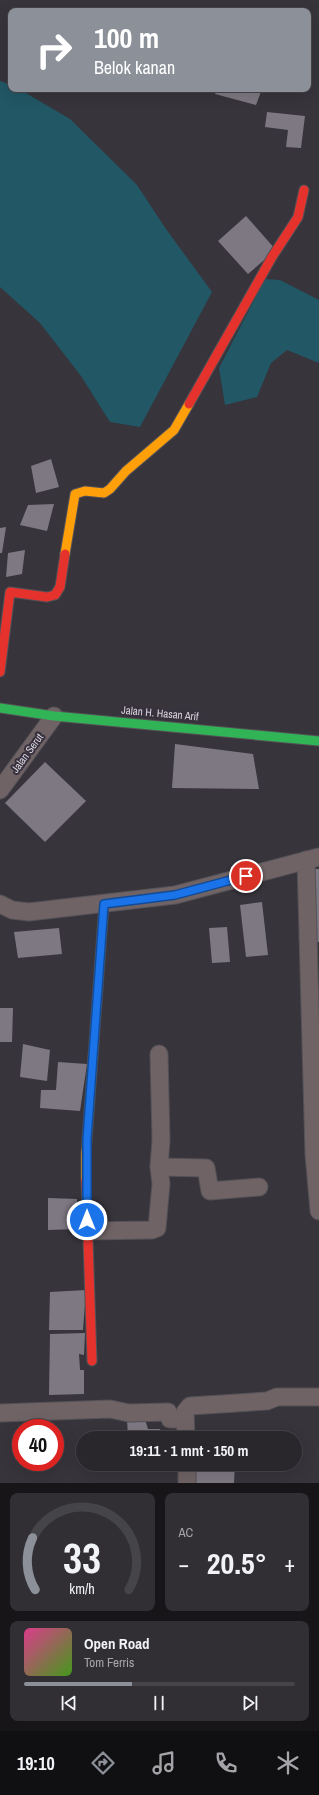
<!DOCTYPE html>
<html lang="id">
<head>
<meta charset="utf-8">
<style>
	:root { --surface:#29272c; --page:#312f34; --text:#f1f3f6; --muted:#a5a5a9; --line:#454448; --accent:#8c9099 }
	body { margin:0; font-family:"Archivo Narrow",sans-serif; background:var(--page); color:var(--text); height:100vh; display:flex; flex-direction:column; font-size:15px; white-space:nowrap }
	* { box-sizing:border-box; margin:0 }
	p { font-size:13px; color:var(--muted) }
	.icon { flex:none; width:22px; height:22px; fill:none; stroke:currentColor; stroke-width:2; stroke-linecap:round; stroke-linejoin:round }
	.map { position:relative; height:1483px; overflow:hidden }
	.sheet { display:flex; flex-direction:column; gap:10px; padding:10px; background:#171518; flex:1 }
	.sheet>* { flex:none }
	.guide { position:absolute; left:8px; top:8px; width:303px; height:84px; border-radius:8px; box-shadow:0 4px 16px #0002,0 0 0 1px var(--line); background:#8c9099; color:#fff; overflow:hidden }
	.speed { position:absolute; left:12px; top:1419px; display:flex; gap:8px; font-size:20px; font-weight:700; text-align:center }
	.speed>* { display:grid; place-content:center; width:52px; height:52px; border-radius:50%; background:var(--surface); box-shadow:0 4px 16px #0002,0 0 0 1px var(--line); line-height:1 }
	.speed .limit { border:6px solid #d22; background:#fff; color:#111 }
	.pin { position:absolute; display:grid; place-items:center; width:34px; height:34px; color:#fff; margin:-17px; border:2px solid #fff; border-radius:50%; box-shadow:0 1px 4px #0007 }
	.me { position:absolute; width:44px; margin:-22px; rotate:0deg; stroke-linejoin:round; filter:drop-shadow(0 0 3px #0008) }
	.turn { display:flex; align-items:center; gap:14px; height:84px; padding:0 20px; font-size:18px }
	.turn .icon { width:52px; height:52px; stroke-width:2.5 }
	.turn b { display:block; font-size:28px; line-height:34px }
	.big { font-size:30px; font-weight:700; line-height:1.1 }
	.sheet .widget { flex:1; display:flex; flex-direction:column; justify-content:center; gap:6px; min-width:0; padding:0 14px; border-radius:8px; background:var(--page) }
	.sheet .dial { align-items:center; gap:0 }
	.dial svg { height:104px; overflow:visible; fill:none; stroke:var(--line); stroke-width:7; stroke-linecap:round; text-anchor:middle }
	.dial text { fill:var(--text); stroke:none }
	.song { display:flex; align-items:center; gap:12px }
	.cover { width:48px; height:48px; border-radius:6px; background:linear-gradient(135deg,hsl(330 70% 55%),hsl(100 70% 35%)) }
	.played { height:4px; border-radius:2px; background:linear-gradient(90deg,var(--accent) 40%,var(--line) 40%) }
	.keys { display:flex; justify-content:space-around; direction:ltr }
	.heat { display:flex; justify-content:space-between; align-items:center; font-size:22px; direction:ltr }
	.sheet .tiles { flex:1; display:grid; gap:10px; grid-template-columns:1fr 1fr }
	.widget:last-child { grid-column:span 2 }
	.trip { position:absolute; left:76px; top:1431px; width:226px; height:40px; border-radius:20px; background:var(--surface); box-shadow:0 4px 16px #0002,0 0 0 1px var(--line); font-weight:700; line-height:40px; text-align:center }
	.menu { display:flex; height:64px; justify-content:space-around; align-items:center; background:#101012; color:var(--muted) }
	.menu .icon { width:28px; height:28px }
	.menu .active { color:var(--accent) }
	.menu b { font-size:18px; color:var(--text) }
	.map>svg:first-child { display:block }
	.water { fill:#225765 }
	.building { fill:#7e7882 }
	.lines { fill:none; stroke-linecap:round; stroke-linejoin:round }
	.street-casing { stroke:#545157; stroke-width:19 }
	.fast-casing { stroke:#545157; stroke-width:11 }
	.slow-casing { stroke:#545157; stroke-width:11 }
	.jam-casing { stroke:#545157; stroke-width:11 }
	.street { stroke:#6f6365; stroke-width:17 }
	.fast { stroke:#30b455; stroke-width:9 }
	.slow { stroke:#ff9f0a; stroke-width:9 }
	.jam { stroke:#e5322d; stroke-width:9 }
	.route-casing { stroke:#114b97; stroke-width:10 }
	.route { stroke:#1a73e8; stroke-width:7 }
	.labels { text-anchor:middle; stroke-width:4; stroke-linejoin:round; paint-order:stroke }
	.street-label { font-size:11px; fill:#d7d3dc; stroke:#37313e }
</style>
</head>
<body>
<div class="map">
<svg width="319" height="1483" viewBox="0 0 319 1483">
	<rect width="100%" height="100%" fill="#37343b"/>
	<!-- water -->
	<g class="water">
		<polygon points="0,81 11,85 11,89 19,89 70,119 137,185 166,229 212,292 140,427 110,422 81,376 40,323 0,287"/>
		<polygon points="265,279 280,280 319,300 319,363 287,350 271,363 257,397 225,405 219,368"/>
	</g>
	<!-- building -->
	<g class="building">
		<polygon points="217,89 262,89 256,105 215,94"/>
		<polygon points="267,112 305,116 301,148 286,147 288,130 265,127"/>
		<polygon points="246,216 276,250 248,274 218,241"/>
		<polygon points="51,459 59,487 36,493 31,466"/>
		<polygon points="54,504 47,531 20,525 28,505"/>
		<polygon points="6,527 2,553 0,553 0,528"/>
		<polygon points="25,550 22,574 6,577 8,553"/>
		<polygon points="175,744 253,754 259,789 172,788"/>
		<polygon points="45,762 86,801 45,842 5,803"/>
		<polygon points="311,869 319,869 319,942 313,942"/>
		<polygon points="262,902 268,955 246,957 240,905"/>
		<polygon points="227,927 230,962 212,963 209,928"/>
		<polygon points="59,928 62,954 18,958 14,932"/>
		<polygon points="0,1008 13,1008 12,1042 0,1042"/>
		<polygon points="23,1044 50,1050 47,1081 20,1077"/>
		<polygon points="58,1062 87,1064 80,1111 40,1108 41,1090 56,1090"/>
		<polygon points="48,1198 77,1199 78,1229 48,1230"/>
		<polygon points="86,1290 83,1330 49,1330 50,1292"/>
		<polygon points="85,1333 84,1355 79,1354 80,1370 84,1370 84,1394 49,1395 50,1334"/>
		<polygon points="144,1416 148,1429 160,1429 162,1438 128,1438 127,1419"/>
		<polygon points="187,1464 235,1464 234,1483 187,1483"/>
	</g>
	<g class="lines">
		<!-- street casing -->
		<g class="street-casing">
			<g id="street">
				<polyline points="0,790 54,716"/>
				<polyline points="306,860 314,1154 319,1211"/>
				<polyline points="0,904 12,910 29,912 175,895 319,857"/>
				<polyline points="159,1167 206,1168 210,1191 259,1187"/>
				<polyline points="87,1231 152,1230 157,1228 161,1184 159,1167 161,1140 159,1054"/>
				<polyline points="0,1413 110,1409 129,1413 168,1412 170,1419 185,1419"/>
				<polyline points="186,1438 185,1412 190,1406 267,1401 277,1397 319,1397"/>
				<polyline points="187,1464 187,1483"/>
			</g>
		</g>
		<!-- fast casing -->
		<g class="fast-casing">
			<polyline id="fast" points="0,708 54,716 319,741"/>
		</g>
		<!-- slow casing -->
		<g class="slow-casing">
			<g id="slow">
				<polyline points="65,554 75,494 85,491 104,493 110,489 126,471 174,430 189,404"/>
				<polyline points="86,1179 86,1154 104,904"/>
			</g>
		</g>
		<!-- jam casing -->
		<g class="jam-casing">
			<g id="jam">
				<polyline points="189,404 272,257 298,217 304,190"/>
				<polyline points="0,672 10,592 47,597 55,595 60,587 65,554"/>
				<polyline points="86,1179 92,1361"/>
			</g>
		</g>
		<!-- street -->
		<use href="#street" class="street"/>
		<!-- fast -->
		<use href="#fast" class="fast"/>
		<!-- slow -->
		<use href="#slow" class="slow"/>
		<!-- jam -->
		<use href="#jam" class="jam"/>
	</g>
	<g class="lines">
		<!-- route casing -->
		<g class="route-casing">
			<polyline id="route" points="87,1220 87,1139 104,904 175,895 246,876"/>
		</g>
		<!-- route -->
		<use href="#route" class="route"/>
	</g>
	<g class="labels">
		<!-- street labels -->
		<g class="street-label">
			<text transform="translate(160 713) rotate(5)" y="4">Jalan H. Hasan Arif</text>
			<text transform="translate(27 753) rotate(-54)" y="4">Jalan Serut</text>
		</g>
	</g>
</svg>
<div class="speed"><div class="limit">40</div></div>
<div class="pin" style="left:246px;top:876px;background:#d93025"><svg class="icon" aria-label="arrive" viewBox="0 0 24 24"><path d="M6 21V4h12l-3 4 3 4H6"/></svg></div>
<svg class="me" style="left:87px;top:1220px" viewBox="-20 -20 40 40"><circle r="17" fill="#1a73e8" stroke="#fff" stroke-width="3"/><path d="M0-11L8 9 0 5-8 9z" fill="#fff"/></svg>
<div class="trip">19:11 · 1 mnt · 150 m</div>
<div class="guide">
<div class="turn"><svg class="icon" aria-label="right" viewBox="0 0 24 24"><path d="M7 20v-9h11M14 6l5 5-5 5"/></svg><div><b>100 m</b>Belok kanan</div></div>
</div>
</div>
<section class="sheet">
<div class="tiles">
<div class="widget dial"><svg viewBox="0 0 100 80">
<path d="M14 69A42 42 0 1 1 86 69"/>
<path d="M14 69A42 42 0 0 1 12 29" stroke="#8c9099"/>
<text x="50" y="56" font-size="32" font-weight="700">33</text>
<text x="50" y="72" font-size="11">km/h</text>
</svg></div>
<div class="widget"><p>AC</p>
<div class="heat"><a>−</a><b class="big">20.5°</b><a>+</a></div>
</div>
<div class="widget">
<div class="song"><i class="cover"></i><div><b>Open Road</b><p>Tom Ferris</p></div></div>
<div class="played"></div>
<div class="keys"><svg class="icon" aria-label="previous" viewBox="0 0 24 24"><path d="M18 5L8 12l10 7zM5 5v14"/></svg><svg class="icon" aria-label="pause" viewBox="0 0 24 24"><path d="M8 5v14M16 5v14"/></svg><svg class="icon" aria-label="next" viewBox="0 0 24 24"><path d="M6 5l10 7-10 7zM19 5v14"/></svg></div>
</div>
</div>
</section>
<nav class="menu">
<b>19:10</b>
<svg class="icon active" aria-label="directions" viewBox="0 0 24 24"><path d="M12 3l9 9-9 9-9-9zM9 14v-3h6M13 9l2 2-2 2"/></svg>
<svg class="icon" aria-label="music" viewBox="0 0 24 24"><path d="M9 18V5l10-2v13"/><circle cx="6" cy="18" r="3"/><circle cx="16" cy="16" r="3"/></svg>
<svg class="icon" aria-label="phone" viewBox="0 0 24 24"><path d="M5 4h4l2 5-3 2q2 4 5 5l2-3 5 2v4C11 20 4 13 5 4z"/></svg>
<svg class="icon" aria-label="climate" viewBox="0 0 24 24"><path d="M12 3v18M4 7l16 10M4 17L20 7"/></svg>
</nav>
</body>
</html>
